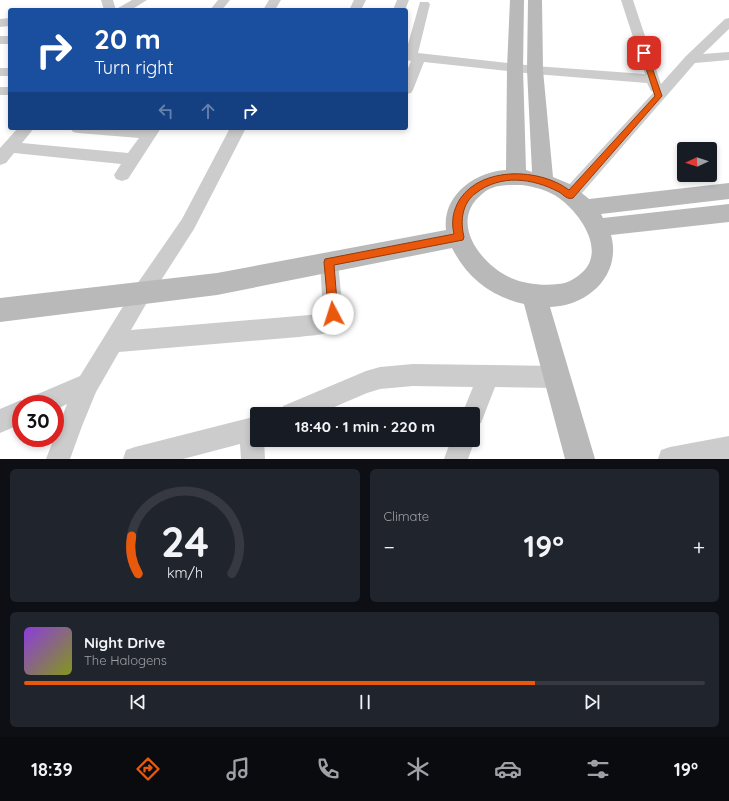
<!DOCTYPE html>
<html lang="en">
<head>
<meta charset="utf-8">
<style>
	:root { --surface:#171b24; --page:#20242c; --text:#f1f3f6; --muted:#9ea1a6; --line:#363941; --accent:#ea580c }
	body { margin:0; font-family:Quicksand,sans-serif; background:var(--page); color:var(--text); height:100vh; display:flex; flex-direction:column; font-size:15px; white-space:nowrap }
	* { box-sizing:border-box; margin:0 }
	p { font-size:13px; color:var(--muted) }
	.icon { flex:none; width:22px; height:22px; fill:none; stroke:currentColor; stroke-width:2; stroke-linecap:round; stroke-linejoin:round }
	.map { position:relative; height:459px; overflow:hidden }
	.side { display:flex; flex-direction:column; gap:10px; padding:10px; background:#0d0f14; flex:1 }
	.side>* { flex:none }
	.hud { position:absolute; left:8px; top:8px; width:400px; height:122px; border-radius:4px; box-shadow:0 2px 6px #0003; background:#1a4fa0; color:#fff; overflow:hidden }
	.needle { width:26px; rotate:267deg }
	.tools { position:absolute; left:677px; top:142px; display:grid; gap:8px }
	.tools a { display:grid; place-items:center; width:40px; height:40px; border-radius:4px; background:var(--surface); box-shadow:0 2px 6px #0003; font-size:20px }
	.speed { position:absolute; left:12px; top:395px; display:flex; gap:8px; font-size:20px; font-weight:700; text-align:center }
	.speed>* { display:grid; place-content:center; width:52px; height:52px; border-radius:50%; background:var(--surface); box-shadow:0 2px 6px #0003; line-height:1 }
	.speed .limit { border:6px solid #d22; background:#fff; color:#111 }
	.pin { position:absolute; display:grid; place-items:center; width:34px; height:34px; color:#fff; margin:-17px; border-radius:8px; box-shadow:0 2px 6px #0006 }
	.me { position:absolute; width:44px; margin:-22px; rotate:355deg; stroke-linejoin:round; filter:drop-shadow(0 0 3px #0008) }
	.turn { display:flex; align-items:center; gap:14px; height:84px; padding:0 20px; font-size:18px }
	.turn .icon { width:52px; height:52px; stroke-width:2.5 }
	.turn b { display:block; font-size:28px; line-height:34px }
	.lanes { display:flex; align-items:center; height:38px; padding:0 20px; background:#0003; justify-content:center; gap:20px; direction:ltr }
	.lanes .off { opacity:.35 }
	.big { font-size:30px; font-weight:700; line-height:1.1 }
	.side .tile { flex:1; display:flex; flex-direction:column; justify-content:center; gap:6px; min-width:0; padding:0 14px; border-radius:6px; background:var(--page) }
	.side .dial { align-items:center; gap:0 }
	.dial svg { height:104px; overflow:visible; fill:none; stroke:var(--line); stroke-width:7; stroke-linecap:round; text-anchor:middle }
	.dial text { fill:var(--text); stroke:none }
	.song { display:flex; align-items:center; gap:12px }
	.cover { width:48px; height:48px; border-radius:6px; background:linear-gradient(135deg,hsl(270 70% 55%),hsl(70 70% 35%)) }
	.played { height:4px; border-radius:2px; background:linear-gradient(90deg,var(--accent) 75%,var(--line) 75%) }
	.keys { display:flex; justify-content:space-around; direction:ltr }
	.heat { display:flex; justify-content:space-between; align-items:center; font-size:22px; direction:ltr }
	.side .tiles { flex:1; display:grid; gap:10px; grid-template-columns:1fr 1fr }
	.tile:last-child { grid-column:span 2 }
	.trip { position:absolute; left:250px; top:407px; width:230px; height:40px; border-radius:4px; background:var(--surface); box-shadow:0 2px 6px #0003; font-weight:700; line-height:40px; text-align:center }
	.dock { display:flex; height:64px; justify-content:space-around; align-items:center; background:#090b0e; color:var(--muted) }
	.dock .icon { width:28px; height:28px }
	.dock .selected { color:var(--accent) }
	.dock b { font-size:18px; color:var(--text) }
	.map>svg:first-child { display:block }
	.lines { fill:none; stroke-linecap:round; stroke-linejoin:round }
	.street { fill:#ccc; fill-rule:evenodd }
	.secondary { fill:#b9b9b9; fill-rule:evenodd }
	.route { fill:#ea580c; stroke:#983908 }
</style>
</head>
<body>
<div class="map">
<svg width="729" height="459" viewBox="0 0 729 459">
	<rect width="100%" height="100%" fill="#fff"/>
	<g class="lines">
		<!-- street -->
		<g class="street">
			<polygon points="101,0 113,0 116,10 104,10"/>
			<polygon points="132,0 147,0 131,10 116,10 118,8"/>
			<polygon points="218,0 230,0 222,10 210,10"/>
			<polygon points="269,0 281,0 275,10 263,10"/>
			<polygon points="354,0 366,0 361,10 349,10"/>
			<polygon points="397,0 409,0 405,10 393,10"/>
			<polygon points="621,0 633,0 661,84 686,56 725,19 729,18 729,29 703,54 729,52 729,60 695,63 576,200 570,202 564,200 562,195 564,190 654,92 651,91 647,83 535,74 424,62 413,90 411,93 406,94 406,73 411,61 406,60 406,51 420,2 428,2 430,4 418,53 535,66 645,74"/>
			<polygon points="10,18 10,26 0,27 0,19"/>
			<rect x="0" y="36" width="10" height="8"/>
			<rect x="0" y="68" width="10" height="8"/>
			<rect x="0" y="87" width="10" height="8"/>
			<polygon points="18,128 34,128 22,143 128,153 139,138 78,133 73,132 70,128 161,128 128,179 122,181 116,179 114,175 121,164 14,153 6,163 0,165 0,148"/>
			<path d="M230,128H246L194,229L149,299L131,330L321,314L323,312L320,262L322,256L329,254L336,256L338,262L343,315C334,337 320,334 299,337L119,352L96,392L82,426L70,459H46L67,404L55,410V404H29L33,396L80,376L135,287L182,219Z"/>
			<polygon points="413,364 557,366 565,369 568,377 565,385 557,388 495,387 481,423 473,427 473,414 462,414 473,387 413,386 380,389 367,393 318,414 279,414 283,406 366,371 380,367"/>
			<polygon points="21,400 29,404 21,404 21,424 0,433 0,409"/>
			<polygon points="257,416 257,440 264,440 265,459 241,459 240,444 183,459 123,459 126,450 135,447"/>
			<polygon points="473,435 475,440 468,459 444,459 451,440 473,440"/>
			<polygon points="729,436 729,459 658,459 661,450 670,447"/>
		</g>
		<!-- secondary -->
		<path class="secondary" d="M510,0H524L523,68L526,170L532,172L527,70L528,0H542L543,70L553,177L572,185L589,199L729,183V199L601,214L603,218L729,204V222L611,235C622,275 588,306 550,307L595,459H565L524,304C492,297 467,278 452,248L217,295L0,322V298L217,273L446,230C442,195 475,172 506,170L507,68ZM522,185C535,187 548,190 559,198C581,214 609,254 578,276C572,280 566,284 558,284C544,286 524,284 511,278C484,266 453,229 475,201C480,196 485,190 492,188C501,184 512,185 522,185Z"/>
	</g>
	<!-- route -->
	<path class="route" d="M642,52L647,53L662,96L573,198C567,200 564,195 559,192C532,178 501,174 476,193C462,203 460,221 464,237L463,240L334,265L338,314L337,318L333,319L329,318L324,262L325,259L454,234C451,222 453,210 460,199C482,166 540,168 569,190L655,96L641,53Z"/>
</svg>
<div class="tools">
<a><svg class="needle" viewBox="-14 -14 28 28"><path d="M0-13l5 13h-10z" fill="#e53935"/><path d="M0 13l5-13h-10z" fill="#9ea1a6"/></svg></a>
</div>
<div class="speed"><div class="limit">30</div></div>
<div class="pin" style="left:644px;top:53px;background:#d93025"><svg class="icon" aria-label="arrive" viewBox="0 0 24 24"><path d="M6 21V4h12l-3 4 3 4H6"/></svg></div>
<svg class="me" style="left:333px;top:314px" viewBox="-20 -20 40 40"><circle r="19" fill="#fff"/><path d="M0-13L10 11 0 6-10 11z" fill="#ea580c"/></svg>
<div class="trip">18:40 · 1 min · 220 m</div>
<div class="hud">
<div class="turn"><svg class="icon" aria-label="right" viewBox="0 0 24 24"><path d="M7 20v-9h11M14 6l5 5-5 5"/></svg><div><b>20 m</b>Turn right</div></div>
<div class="lanes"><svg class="icon off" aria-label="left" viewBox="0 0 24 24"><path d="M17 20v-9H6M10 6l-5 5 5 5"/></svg><svg class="icon off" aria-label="ahead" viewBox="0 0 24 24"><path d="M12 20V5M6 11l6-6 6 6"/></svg><svg class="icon" aria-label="right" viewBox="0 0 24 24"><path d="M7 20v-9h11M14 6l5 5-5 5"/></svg></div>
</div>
</div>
<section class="side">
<div class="tiles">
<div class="tile dial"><svg viewBox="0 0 100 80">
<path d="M14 69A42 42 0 1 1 86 69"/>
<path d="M14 69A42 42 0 0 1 9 40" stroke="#ea580c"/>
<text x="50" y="56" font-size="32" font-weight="700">24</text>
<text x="50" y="72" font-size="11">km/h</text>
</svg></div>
<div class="tile"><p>Climate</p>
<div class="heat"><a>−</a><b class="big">19°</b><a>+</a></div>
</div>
<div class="tile">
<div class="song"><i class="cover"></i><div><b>Night Drive</b><p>The Halogens</p></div></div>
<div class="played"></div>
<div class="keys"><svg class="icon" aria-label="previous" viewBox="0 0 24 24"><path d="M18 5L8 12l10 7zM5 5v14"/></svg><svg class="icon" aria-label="pause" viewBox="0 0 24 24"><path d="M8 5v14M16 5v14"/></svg><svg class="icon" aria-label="next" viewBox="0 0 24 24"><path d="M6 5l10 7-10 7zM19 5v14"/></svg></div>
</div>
</div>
</section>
<nav class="dock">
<b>18:39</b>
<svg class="icon selected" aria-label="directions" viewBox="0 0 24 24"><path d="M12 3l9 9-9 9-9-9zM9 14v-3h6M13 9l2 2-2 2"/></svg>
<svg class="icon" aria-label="music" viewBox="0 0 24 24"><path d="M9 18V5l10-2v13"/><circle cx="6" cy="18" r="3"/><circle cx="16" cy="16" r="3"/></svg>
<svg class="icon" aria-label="phone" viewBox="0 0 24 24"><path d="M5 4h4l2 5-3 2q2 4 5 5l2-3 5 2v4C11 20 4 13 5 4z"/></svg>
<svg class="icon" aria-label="climate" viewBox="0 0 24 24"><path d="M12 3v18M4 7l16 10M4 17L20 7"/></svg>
<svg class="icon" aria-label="car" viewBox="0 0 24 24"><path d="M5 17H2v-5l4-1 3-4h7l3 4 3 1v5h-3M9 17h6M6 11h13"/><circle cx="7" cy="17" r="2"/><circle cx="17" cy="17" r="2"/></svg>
<svg class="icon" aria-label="filters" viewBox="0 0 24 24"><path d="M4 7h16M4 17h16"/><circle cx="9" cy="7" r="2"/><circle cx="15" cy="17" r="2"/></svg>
<b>19°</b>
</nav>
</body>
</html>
